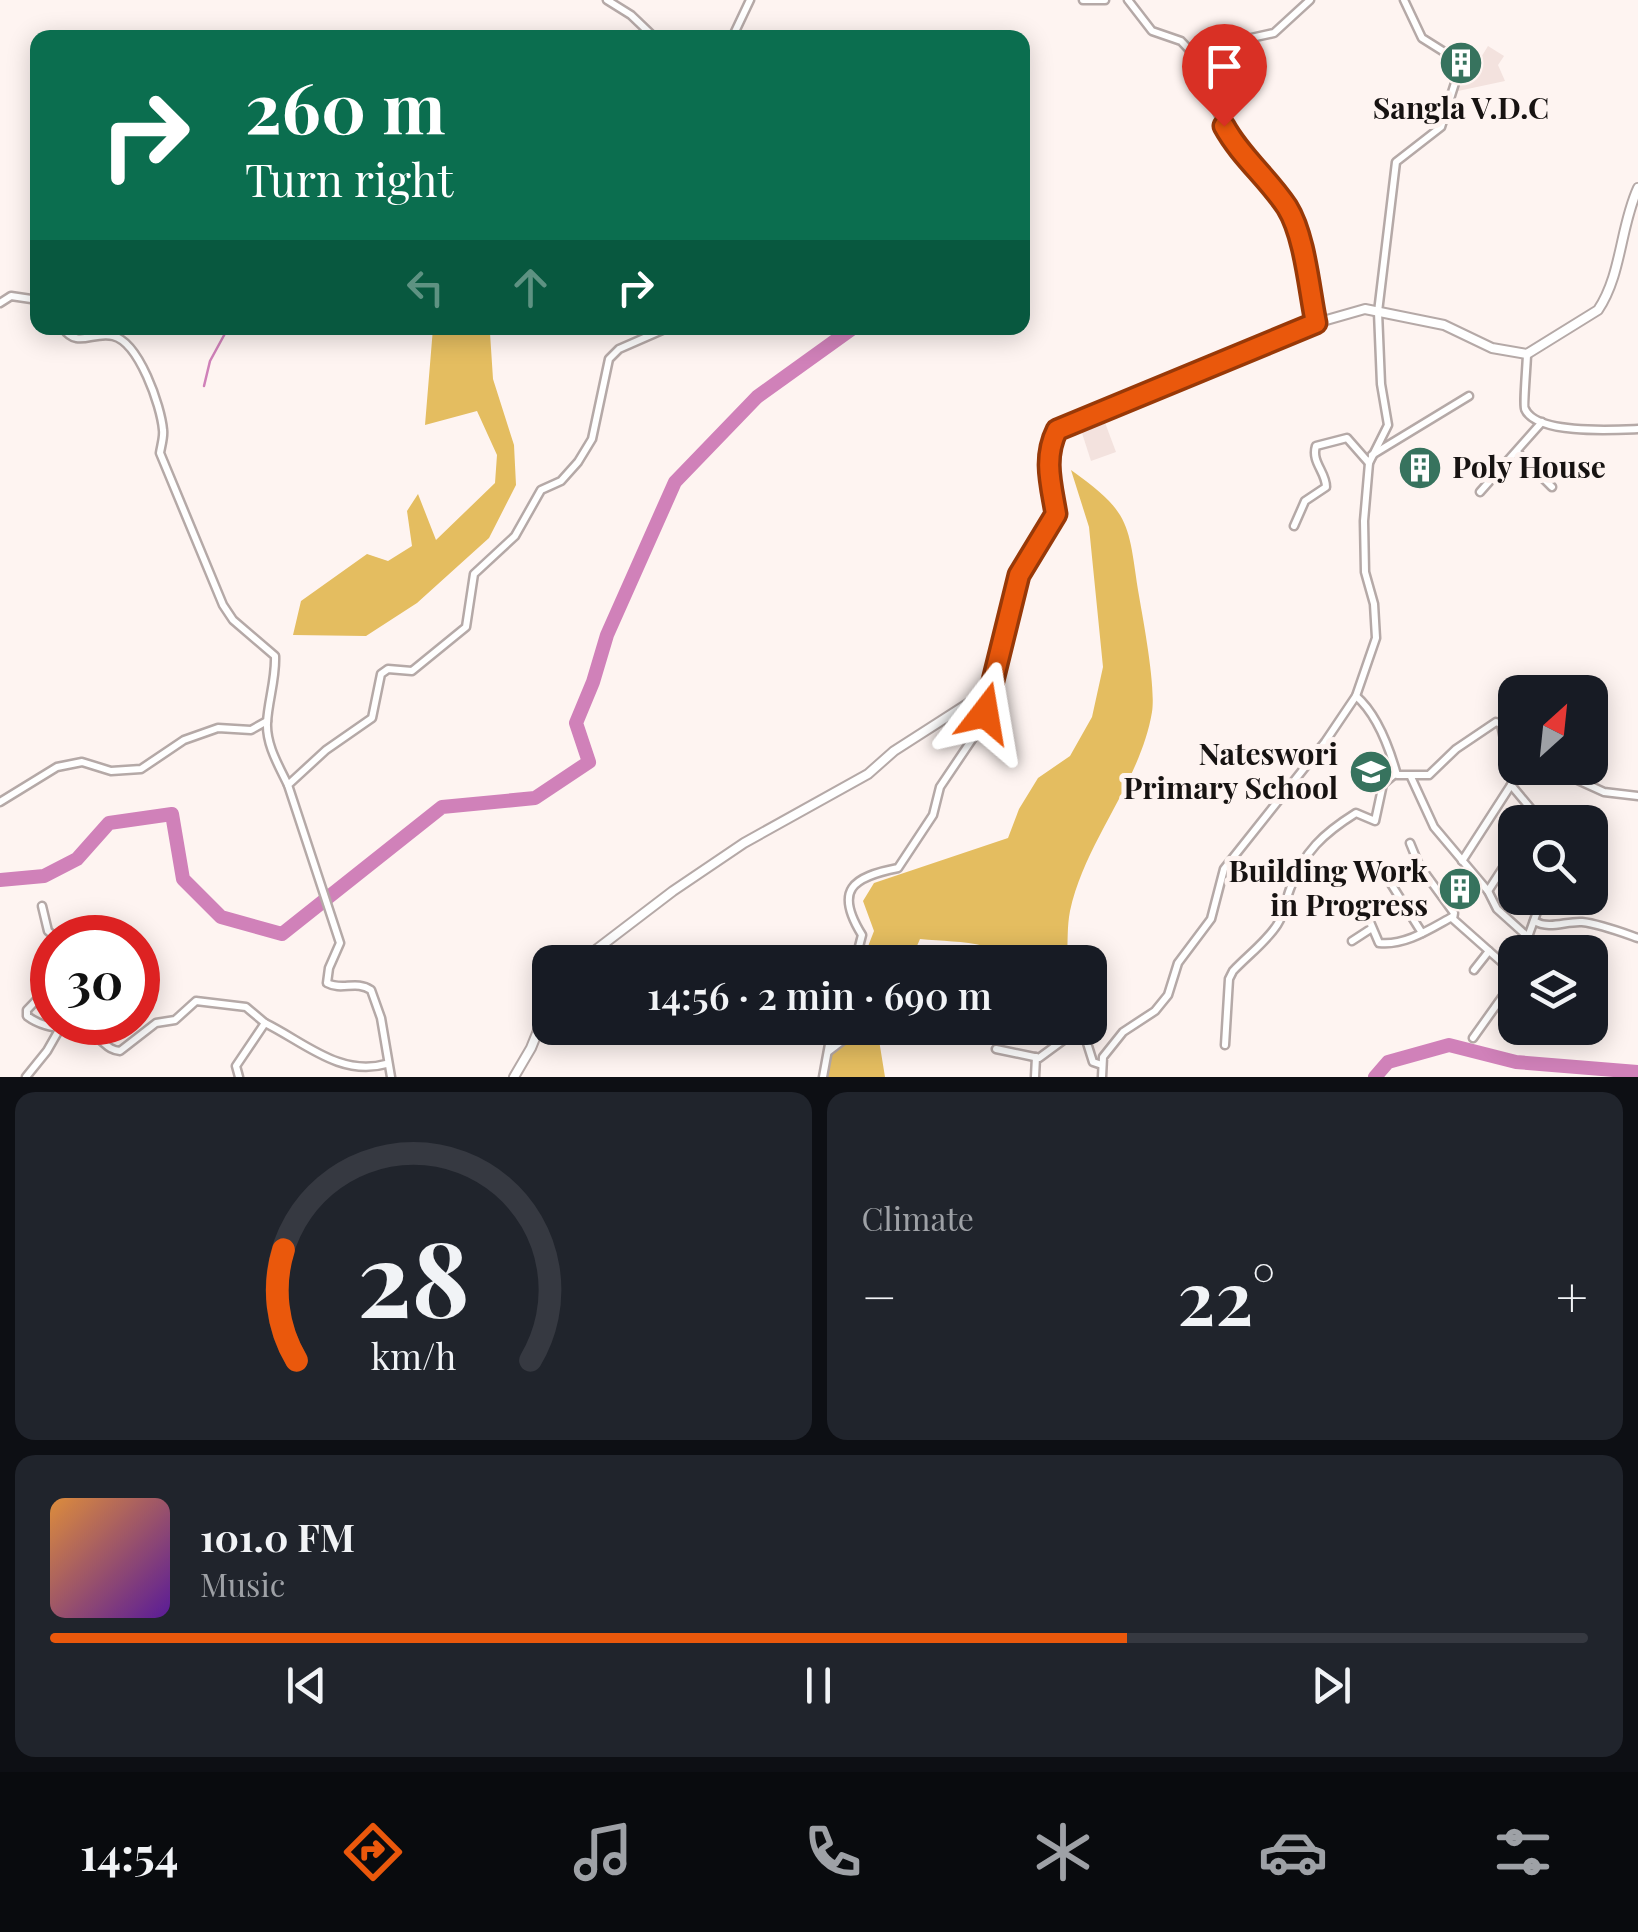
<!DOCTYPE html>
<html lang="en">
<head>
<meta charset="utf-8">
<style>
	:root { --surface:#171b24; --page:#20242c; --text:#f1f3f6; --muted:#9ea1a6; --line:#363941; --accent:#ea580c }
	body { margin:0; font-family:"Playfair Display",serif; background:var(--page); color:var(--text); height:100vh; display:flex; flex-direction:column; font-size:38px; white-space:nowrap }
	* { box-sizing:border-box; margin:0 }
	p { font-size:32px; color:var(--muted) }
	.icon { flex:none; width:55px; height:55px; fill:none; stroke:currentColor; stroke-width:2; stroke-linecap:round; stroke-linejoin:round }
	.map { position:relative; height:1077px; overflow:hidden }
	.details { display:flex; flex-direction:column; gap:15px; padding:15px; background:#0d0f14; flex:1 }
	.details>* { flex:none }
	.banner { position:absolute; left:30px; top:30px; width:1000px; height:305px; border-radius:20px; box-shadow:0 5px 25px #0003; background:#0b6e4f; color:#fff; overflow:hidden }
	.needle { width:65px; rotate:27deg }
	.buttons { position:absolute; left:1498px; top:675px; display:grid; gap:20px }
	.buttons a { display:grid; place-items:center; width:110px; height:110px; border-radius:20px; background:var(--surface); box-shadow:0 5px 25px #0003; font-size:50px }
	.speed { position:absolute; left:30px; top:915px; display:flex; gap:20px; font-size:50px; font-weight:700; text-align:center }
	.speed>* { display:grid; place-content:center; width:130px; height:130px; border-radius:50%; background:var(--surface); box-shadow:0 5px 25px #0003; line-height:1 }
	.speed .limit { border:15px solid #d22; background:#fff; color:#111 }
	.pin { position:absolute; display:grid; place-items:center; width:85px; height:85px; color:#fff; margin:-102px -42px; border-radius:50% 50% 50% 0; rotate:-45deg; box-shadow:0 0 10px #0007 }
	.pin .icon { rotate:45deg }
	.me { position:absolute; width:110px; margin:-55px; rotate:14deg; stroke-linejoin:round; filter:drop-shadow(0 0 8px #0008) }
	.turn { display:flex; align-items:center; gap:35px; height:210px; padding:0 50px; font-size:45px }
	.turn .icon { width:130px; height:130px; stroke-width:2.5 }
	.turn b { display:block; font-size:70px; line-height:85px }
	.lanes { display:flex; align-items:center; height:95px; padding:0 50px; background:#0003; justify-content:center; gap:50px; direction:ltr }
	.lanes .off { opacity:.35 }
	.big { font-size:75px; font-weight:600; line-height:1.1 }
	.details .widget { flex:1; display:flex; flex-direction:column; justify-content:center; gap:15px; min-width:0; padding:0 35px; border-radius:20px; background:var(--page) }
	.details .dial { align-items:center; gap:0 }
	.dial svg { height:260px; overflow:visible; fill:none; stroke:var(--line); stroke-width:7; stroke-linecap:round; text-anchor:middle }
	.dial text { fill:var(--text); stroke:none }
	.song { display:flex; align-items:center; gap:30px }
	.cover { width:120px; height:120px; border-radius:15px; background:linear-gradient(135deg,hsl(30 70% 55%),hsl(270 70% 35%)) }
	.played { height:10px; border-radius:5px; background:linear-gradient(90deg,var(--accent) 70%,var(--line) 70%) }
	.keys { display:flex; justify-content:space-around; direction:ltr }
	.heat { display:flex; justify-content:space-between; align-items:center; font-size:55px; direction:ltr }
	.details .tiles { flex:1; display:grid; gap:15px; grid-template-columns:1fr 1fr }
	.widget:last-child { grid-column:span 2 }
	.trip { position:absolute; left:532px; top:945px; width:575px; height:100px; border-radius:20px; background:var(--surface); box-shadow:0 5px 25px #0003; font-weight:600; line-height:100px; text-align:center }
	.tab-bar { display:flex; height:160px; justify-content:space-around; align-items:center; background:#090b0e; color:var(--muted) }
	.tab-bar .icon { width:70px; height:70px }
	.tab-bar .active { color:var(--accent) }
	.tab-bar b { font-size:45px; color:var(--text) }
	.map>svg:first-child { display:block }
	.built { fill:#f3e2de }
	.forest { fill:#e4bd60 }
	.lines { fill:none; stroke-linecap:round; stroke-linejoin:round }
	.stream { stroke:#d081b9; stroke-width:2.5 }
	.river { stroke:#d081b9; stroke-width:14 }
	.minor-casing { stroke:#b5a9a7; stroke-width:11 }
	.tertiary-casing { stroke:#b5a9a7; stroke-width:12 }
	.minor { stroke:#fff; stroke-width:6 }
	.tertiary { stroke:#fff; stroke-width:8 }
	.route-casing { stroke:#983908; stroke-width:25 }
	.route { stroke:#ea580c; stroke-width:18 }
	.labels { text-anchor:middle; stroke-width:10; stroke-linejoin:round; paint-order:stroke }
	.poi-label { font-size:30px; font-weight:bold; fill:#171312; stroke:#fef4f1; text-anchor:end }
</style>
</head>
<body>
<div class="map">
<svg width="1638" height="1077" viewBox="0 0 1638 1077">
	<rect width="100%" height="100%" fill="#fef4f1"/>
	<!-- built -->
	<g class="built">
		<polygon points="1488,46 1504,56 1498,65 1505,81 1458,91 1456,67 1477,64"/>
		<polygon points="1104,420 1116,452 1091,461 1081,430"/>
		<polygon points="1365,762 1375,762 1383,767 1374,791 1355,777"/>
	</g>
	<!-- forest -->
	<g class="forest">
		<polygon points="433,328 495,328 490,333 493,379 514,445 516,485 489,538 417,603 366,636 293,635 301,601 367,554 388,561 412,546 407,511 418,494 436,540 495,483 497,455 477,411 425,425"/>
		<path d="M1071,470C1130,512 1128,522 1138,590C1143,619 1156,686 1152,712C1140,783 1085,841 1070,911C1067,926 1068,942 1067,957C1042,976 1010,952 984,946C964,941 941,941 920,939L910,962H862L874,931L863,901L874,883L1008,838L1019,809L1038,778L1070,756L1092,717L1103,667L1089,527Z"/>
		<polygon points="838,1028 883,1028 879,1040 885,1077 824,1077"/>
	</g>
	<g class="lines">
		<!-- stream -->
		<polyline class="stream" points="204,386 210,361 228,328"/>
		<!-- river -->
		<g class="river">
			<polyline points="0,880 44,876 77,859 109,823 172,814 183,879 221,917 282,934 442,807 535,798 589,762 576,723 593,682 607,635 675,482 757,397 853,328"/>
			<polyline points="1375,1077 1388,1062 1449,1045 1516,1062 1638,1072"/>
		</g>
		<!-- minor casing -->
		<g class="minor-casing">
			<g id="minor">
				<polyline points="607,0 631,15 655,38"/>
				<polyline points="1083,0 1105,0"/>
				<polyline points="1128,0 1152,31 1181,41 1204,65 1213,104 1236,149 1267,177 1296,223 1316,323"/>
				<polyline points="732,38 750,0"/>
				<path d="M1213,104C1248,87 1240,68 1251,38L1274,33L1310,0"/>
				<polyline points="0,303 11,296 38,300"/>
				<path d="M63,328C77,349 93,331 113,336C139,342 161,406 163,430C164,437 161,446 160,453L223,605L233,620L275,656C276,679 268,701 267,723C266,745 279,766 288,785"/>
				<path d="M1527,354C1527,362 1523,406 1525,409C1536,435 1615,430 1638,429"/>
				<polyline points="1517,452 1552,487"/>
				<polyline points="1372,455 1469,396"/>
				<polyline points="1480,492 1542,422"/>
				<path d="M1294,526L1305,501L1326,487C1326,472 1311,462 1316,446L1347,438L1369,463"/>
				<path d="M1356,696C1378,715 1390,750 1397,775H1429L1456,749L1496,722L1501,724L1510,770L1516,777L1560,772L1604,792L1638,796"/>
				<polyline points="1411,777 1434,827 1488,891 1497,909 1528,937 1525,952"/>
				<polyline points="1516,777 1511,785 1542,822"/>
				<polyline points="0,802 57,767 82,762 111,771 141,769 184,740 218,728 251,730 267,721"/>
				<polyline points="1410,843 1419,865 1454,913 1453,919 1515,974"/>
				<polyline points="1462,861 1511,785"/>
				<polyline points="1383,871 1422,933"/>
				<polyline points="1488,891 1510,857"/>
				<polyline points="42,906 48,931 54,936 82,938"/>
				<path d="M1364,908L1379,943C1405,946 1430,929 1452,917"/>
				<path d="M1534,921C1550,930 1565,921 1582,922C1600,924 1621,932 1638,938"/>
				<polyline points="1528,937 1542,898"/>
				<polyline points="1352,941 1372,928"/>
				<path d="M855,962L862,935C834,890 852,877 898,868L933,815L940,787L975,735L985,713L991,684"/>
				<polyline points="1474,970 1489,951"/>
				<path d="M52,984L27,1010V1016C47,1031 69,1027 91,1035C104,1039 106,1050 120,1051L156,1023L175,1020L196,1001L246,1007L265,1023"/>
				<polyline points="1090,1015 1090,1019"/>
				<polyline points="1054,1028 1087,1036"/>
				<polyline points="1088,1028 1087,1043 1093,1062 1102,1065"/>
				<polyline points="1473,1038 1515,979"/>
				<path d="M1225,1045L1229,979L1233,971C1247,956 1266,942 1277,925C1285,913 1285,902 1290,889C1303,852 1324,833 1356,813L1375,821L1383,784L1395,774"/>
				<polyline points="996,1049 1039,1058 1073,1033"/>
				<polyline points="829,1051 859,1028"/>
				<polyline points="26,1077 47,1051 59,1030"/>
				<path d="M239,1077L236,1066L265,1023C304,1042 340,1077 386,1064"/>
				<path d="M391,1077L381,1018L371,990C356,980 342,991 327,983L329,968L340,943L288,785L326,750L372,718L381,674L388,669L412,671L466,627L474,574L515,536L541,490L561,481L578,462L592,439L609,359L619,349L667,328"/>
				<polyline points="823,1077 832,1028"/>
				<polyline points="1035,1077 1036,1057"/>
				<polyline points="1102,1077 1103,1057 1123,1032 1155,1011 1168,995 1178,963 1211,919 1224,869 1325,742 1356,696 1376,638 1374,604 1365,572 1364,521 1369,463 1388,425 1381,384 1378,312 1396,162 1441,127 1455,83 1449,55 1422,38 1404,0"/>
			</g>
		</g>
		<!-- tertiary casing -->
		<g class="tertiary-casing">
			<g id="tertiary">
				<path d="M580,962L673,891L744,843L868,774L894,751L975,699L991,683L997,670L1019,575L1055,514C1051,484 1043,458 1057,429L1316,323L1365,309L1444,325L1492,348L1527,354L1598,310C1622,274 1620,227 1638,188"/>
				<polyline points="514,1077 531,1048 550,1001"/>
			</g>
		</g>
		<!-- minor -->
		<use href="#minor" class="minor"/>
		<!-- tertiary -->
		<use href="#tertiary" class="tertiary"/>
	</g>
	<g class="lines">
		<!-- route casing -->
		<g class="route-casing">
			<path id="route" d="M985,713L1019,575L1056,514C1051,484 1043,458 1057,430L1316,323C1309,289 1305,236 1287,207C1268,178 1241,157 1224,126"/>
		</g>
		<!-- route -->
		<use href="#route" class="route"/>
	</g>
	<!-- icons -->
	<defs>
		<g id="building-disc" transform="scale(2.25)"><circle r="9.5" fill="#37735e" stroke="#fef4f1"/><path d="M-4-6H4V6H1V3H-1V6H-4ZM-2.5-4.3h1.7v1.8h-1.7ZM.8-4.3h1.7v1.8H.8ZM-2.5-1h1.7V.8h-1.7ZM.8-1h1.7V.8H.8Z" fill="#fff"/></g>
		<g id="school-disc" transform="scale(2.25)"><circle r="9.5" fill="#37735e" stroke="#fef4f1"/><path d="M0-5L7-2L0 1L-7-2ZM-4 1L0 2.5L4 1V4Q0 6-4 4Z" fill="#fff"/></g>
	</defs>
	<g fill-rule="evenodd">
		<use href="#building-disc" x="1461" y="63"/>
		<use href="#building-disc" x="1420" y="468"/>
		<use href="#school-disc" x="1371" y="772"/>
		<use href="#building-disc" x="1460" y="889"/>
	</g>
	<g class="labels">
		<!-- poi labels -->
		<g class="poi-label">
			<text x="1461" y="119" text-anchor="middle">Sangla V.D.C</text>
			<text x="1452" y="478" text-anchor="start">Poly House</text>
			<text x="1338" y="765">Nateswori<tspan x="1338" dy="34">Primary School</tspan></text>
			<text x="1428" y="882">Building Work<tspan x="1428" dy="34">in Progress</tspan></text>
		</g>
	</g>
</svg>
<div class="buttons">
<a><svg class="needle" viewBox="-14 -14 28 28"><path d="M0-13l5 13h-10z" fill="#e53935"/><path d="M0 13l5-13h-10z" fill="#9ea1a6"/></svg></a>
<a><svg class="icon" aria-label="search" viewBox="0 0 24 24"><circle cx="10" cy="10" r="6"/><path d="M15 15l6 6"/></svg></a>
<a><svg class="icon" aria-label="layers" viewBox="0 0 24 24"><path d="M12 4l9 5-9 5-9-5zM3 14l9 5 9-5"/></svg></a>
</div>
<div class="speed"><div class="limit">30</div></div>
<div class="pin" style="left:1224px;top:126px;background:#d93025"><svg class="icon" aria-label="arrive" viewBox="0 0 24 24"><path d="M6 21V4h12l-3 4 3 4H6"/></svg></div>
<svg class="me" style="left:985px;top:713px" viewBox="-20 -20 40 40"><path d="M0-17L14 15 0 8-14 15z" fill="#ea580c" stroke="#fff" stroke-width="4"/></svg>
<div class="trip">14:56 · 2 min · 690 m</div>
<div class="banner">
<div class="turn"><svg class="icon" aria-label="right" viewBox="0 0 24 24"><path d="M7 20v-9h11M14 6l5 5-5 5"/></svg><div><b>260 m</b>Turn right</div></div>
<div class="lanes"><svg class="icon off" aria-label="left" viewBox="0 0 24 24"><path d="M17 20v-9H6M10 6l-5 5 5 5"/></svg><svg class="icon off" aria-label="ahead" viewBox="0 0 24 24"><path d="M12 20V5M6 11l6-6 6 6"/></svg><svg class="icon" aria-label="right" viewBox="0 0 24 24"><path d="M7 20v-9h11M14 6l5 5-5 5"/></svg></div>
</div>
</div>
<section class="details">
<div class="tiles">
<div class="widget dial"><svg viewBox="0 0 100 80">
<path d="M14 69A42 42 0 1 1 86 69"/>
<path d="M14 69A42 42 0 0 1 10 35" stroke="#ea580c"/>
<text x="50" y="56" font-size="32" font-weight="700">28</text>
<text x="50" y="72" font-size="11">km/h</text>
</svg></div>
<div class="widget"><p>Climate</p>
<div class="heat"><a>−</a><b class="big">22°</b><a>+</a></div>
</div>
<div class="widget">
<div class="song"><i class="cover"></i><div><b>101.0 FM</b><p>Music</p></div></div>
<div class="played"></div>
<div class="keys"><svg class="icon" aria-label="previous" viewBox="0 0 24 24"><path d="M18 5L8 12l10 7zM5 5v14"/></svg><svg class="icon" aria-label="pause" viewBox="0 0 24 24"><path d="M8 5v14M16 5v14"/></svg><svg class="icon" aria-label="next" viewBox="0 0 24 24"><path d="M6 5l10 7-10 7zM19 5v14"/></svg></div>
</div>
</div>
</section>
<nav class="tab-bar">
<b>14:54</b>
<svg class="icon active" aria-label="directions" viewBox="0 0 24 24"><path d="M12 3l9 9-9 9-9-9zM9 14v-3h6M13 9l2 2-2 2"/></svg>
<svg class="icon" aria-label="music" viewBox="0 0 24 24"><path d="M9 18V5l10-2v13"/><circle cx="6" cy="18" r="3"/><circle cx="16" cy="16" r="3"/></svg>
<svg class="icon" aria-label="phone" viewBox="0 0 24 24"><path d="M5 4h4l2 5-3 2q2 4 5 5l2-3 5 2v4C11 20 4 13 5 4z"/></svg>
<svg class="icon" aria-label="climate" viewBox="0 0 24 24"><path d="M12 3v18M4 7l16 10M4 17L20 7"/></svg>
<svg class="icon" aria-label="car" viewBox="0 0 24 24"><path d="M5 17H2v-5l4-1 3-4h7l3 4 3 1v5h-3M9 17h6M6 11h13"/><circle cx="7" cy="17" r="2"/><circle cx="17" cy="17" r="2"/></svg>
<svg class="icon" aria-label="filters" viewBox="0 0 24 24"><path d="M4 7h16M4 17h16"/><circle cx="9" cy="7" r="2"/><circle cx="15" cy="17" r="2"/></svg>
</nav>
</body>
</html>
